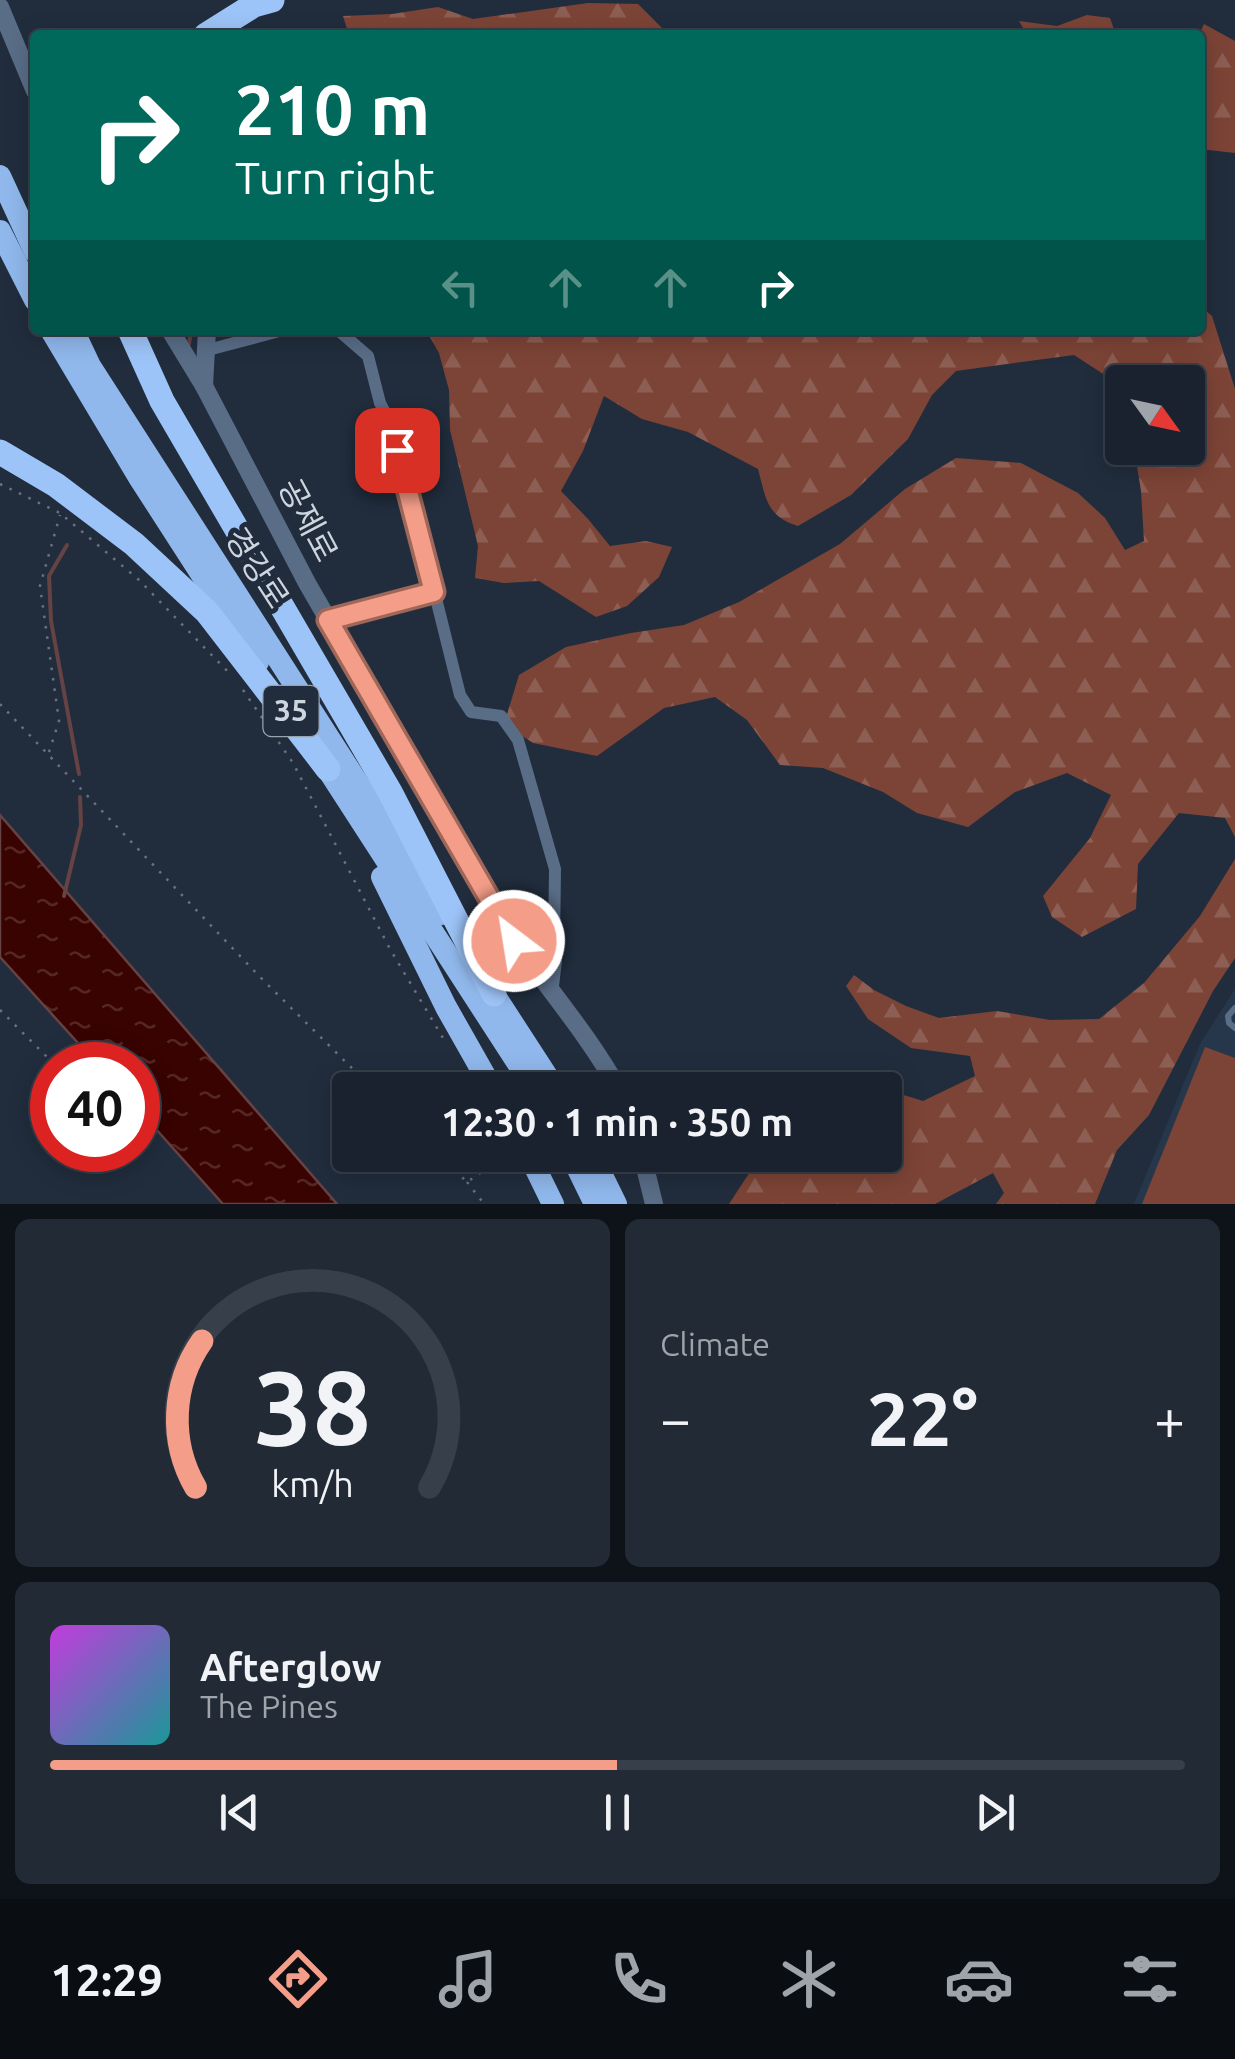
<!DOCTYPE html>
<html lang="en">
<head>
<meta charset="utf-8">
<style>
	:root { --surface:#19222e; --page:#222a36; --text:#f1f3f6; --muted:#9fa4aa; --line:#373f4a; --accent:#f49e89 }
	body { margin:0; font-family:Ubuntu,"Noto Sans KR",sans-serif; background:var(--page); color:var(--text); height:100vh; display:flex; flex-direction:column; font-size:38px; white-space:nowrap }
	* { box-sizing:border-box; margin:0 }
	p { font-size:32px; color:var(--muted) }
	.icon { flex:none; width:55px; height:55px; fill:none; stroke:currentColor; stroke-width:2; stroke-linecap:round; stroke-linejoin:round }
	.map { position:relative; height:1204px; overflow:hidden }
	.details { display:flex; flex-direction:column; gap:15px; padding:15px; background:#0e1319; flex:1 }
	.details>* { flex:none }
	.hud { position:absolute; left:30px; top:30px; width:1175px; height:305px; border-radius:10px; box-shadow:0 5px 25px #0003,0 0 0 2px var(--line); background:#00695c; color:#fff; overflow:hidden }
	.needle { width:65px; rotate:123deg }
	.tools { position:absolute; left:1105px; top:365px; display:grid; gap:20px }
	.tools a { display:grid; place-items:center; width:100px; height:100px; border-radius:10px; background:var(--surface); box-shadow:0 5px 25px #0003,0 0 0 2px var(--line); font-size:50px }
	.speed { position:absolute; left:30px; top:1042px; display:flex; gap:20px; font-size:50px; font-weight:700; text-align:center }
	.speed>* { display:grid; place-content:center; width:130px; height:130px; border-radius:50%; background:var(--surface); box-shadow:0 5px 25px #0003,0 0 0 2px var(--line); line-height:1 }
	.speed .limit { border:15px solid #d22; background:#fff; color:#111 }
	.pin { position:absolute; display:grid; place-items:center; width:85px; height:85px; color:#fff; margin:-42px; border-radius:20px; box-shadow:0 5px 15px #0006 }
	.me { position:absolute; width:110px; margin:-55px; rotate:329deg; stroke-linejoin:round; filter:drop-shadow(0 0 8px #0008) }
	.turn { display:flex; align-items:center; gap:35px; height:210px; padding:0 40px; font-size:45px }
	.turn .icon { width:130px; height:130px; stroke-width:2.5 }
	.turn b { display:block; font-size:70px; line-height:85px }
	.lanes { display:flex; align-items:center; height:95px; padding:0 40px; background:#0003; justify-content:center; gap:50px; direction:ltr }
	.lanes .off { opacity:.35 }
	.big { font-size:75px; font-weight:700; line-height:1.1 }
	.details .widget { flex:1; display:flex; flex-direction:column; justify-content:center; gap:15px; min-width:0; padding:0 35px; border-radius:15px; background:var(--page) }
	.details .dial { align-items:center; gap:0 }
	.dial svg { height:260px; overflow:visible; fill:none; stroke:var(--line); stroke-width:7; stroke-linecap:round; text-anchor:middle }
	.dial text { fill:var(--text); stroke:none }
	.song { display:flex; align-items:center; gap:30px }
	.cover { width:120px; height:120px; border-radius:15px; background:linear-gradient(135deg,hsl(290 70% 55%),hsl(180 70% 35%)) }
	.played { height:10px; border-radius:5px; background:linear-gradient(90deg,var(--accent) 50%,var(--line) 50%) }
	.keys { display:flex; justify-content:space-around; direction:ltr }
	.heat { display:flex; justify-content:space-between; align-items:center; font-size:55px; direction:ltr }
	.details .tiles { flex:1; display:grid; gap:15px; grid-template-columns:1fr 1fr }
	.widget:last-child { grid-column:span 2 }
	.trip { position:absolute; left:332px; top:1072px; width:570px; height:100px; border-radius:10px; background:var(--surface); box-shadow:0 5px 25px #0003,0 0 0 2px var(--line); font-weight:700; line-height:100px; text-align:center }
	.tab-bar { display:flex; height:160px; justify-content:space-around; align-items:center; background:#0a0e12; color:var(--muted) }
	.tab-bar .icon { width:70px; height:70px }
	.tab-bar .current { color:var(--accent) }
	.tab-bar b { font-size:45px; color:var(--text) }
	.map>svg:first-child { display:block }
	.built { fill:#27374b }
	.forest { fill:url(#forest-firs) }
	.pitch { fill:#7c4436 }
	.water { fill:url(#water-ripples); stroke:#654243; stroke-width:2.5 }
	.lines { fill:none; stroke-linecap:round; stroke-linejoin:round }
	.stream { stroke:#654243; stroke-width:4 }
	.path { stroke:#697380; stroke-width:2.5; stroke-dasharray:2.5 8; stroke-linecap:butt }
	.service { stroke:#596d87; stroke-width:6 }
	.minor { stroke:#596d87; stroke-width:12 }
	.tertiary { stroke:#596d87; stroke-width:18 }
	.trunk { stroke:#90b8ec; stroke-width:22 }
	.motorway { stroke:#9dc4f8; stroke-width:25 }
	.motorway-bridge { stroke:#9dc4f8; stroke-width:25 }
	.route-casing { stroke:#9f6759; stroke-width:25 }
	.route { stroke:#f49e89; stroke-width:18 }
	.labels { text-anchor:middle; stroke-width:10; stroke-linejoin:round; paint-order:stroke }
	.shield { fill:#212d3d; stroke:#99a3ae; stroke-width:2.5 }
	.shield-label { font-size:30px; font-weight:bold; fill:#cdd5df }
	.street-label { font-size:32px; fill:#cdd5df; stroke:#212d3d }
</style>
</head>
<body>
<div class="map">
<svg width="1235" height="1204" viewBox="0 0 1235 1204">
	<defs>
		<pattern id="forest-firs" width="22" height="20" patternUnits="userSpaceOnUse" patternTransform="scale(2.5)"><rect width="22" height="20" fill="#7c4436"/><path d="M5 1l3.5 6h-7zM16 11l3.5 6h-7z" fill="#8d5e53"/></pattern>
		<pattern id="water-ripples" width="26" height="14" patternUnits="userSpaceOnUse" patternTransform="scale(2.5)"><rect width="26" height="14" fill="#380300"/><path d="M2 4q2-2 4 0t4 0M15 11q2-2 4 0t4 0" fill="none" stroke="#542725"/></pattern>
	</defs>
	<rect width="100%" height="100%" fill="#212d3d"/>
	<!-- built -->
	<polygon class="built" points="1235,989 1235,1204 1134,1204 1200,1044"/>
	<!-- forest -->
	<g class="forest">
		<polygon points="588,3 638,4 664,30 677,35 349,35 343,16 392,14 438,7 473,19"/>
		<polygon points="1087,15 1110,18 1116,35 1027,35 1019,21 1057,26"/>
		<polygon points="1204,24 1235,41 1235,153 1200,149 1199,35"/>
		<path d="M1200,306L1212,316L1235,389V837L1225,818L1179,813L1138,864L1136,909L1082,937L1052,917L1043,896L1090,838L1111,795L1067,773L1015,792L968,827L917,813L883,792L823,768L780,765L747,720L715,697L664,708L597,756L533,743L504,724L519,675L566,647L631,633L684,625L739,602L840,544L905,489L956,458L1021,463L1078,493L1105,518L1125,550L1144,541L1141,491L1134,448H1188V382H1122V390L1117,383L1074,355L956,371L932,395L908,439L851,495L798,526C766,516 766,498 758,469L688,432L642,419L604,396L583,451L561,491L588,519L610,546L646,541L672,547L659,577L627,606L596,617L539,581L504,583L475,578L478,546L450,430L449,390L439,353L426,330H1200Z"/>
		<polygon points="1235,859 1235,958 1213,991 1149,1115 1117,1150 1095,1204 996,1204 1004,1193 993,1173 935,1204 729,1204 761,1155 885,1155 885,1090 874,1090 881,1088 923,1101 975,1076 970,1056 911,1048 868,1019 846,986 854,975 874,990 906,1006 939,1018 997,1011 1050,1020 1099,1019 1144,983 1200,916"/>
	</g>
	<!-- pitch -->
	<polygon class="pitch" points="1205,1047 1235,1058 1235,1204 1142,1204"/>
	<!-- water -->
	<polygon class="water" points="0,815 337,1204 223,1204 138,1109 138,1065 98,1065 0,957"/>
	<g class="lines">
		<!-- stream -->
		<g class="stream">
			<polyline points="189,344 191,330"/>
			<polyline points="67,545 49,576 51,621 79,774"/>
			<polyline points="64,896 81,825 80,797"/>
		</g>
		<!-- path -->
		<g class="path">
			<polyline points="0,484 60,513 139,580 232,676"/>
			<polyline points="243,690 293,763 390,949 443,1038"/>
			<polyline points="0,704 260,977 374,1090"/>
			<polyline points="49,752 59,721 40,586 60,515"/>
			<polyline points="0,1010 55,1065"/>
			<polyline points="440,1155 467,1182 507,1155"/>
			<polyline points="467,1182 484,1204"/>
		</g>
		<!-- service -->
		<polyline class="service" points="1235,1008 1228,1016 1229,1023 1235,1028"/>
		<!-- minor -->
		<g class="minor">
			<polyline points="338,330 368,356 380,403 389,420 422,542 460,695 471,712 501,716 518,740 555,869 554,946 556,961 552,994"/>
			<polyline points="204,351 283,330"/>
			<polyline points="328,620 434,591"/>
		</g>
		<!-- tertiary -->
		<g class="tertiary">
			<polyline points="0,7 35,91"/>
			<path d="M170,330L204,386L307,583L502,922C539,979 586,1030 619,1090"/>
			<polyline points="204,386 207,330"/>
			<polyline points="642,1155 654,1204"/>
		</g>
		<!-- trunk -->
		<g class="trunk">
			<polyline points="0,176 35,252"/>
			<polyline points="0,231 35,300"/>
			<polyline points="51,330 140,479 258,662"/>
			<polyline points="73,330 90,366 442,914"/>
			<polyline points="319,756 535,1090"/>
			<polyline points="382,877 446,1007 493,1090"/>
			<polyline points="484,979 556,1090"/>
			<polyline points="529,1155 553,1204"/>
			<polyline points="571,1155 595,1204"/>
			<polyline points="592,1155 616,1204"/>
		</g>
		<!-- motorway -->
		<g class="motorway">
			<polyline points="130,330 162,401 390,792 494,994"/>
			<polyline points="0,452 56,485 134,544 207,612 328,769"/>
		</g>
		<!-- motorway-bridge -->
		<polyline class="motorway-bridge" points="206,35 254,5 272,0"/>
	</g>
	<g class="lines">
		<!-- route casing -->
		<g class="route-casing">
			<polyline id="route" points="397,450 434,592 328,620 514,941"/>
		</g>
		<!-- route -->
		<use href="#route" class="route"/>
	</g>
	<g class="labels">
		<!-- shield labels -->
		<rect class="shield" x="263.5" y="686" width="55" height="50" rx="8"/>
		<g class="shield-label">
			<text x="291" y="721">35</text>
		</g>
		<!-- street labels -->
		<g class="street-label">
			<text transform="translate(308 520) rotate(62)" y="11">공제로</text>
			<text transform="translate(257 568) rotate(57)" y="11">경강로</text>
		</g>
	</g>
</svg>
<div class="tools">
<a><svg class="needle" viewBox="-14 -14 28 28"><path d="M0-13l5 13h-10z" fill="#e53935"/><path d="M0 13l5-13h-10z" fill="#9fa4aa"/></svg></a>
</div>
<div class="speed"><div class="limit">40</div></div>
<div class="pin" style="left:397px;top:450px;background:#d93025"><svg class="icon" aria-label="arrive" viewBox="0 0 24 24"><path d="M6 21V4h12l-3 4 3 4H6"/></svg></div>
<svg class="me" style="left:514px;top:941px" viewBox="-20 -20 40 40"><circle r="17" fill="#f49e89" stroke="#fff" stroke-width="3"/><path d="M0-11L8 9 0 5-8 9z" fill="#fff"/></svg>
<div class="trip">12:30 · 1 min · 350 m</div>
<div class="hud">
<div class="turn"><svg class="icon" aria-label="right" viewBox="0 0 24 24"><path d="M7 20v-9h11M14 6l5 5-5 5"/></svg><div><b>210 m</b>Turn right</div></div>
<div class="lanes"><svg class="icon off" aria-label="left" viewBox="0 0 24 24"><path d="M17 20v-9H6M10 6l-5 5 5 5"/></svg><svg class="icon off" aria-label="ahead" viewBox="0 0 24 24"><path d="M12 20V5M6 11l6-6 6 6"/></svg><svg class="icon off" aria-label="ahead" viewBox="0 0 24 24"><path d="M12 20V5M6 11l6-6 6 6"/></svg><svg class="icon" aria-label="right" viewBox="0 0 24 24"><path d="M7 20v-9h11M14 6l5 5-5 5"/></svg></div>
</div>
</div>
<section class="details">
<div class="tiles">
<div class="widget dial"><svg viewBox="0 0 100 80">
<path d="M14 69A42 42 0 1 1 86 69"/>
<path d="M14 69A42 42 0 0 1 16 24" stroke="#f49e89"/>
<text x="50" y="56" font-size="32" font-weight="700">38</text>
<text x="50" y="72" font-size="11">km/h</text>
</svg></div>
<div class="widget"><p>Climate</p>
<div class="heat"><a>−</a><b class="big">22°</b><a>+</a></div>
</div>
<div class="widget">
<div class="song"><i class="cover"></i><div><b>Afterglow</b><p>The Pines</p></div></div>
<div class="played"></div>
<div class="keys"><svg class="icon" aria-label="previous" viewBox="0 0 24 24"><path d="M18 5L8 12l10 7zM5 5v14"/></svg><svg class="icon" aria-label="pause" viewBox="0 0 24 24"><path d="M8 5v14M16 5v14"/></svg><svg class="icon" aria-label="next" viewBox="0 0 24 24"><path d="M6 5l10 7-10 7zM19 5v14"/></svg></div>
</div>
</div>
</section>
<nav class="tab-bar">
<b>12:29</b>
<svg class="icon current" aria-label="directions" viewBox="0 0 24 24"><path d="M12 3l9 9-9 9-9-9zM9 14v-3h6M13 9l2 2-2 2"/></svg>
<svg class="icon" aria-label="music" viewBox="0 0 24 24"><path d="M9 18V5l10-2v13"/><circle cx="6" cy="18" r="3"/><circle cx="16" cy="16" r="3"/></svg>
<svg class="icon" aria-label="phone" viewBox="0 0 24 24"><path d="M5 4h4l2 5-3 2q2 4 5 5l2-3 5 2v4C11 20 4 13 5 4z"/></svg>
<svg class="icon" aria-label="climate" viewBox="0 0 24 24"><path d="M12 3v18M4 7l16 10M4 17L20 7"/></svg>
<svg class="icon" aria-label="car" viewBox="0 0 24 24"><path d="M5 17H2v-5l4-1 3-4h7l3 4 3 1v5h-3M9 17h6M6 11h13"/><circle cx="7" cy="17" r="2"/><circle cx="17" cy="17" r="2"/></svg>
<svg class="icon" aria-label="filters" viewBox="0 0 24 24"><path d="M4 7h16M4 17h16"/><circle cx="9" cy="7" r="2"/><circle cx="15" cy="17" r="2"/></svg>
</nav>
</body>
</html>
